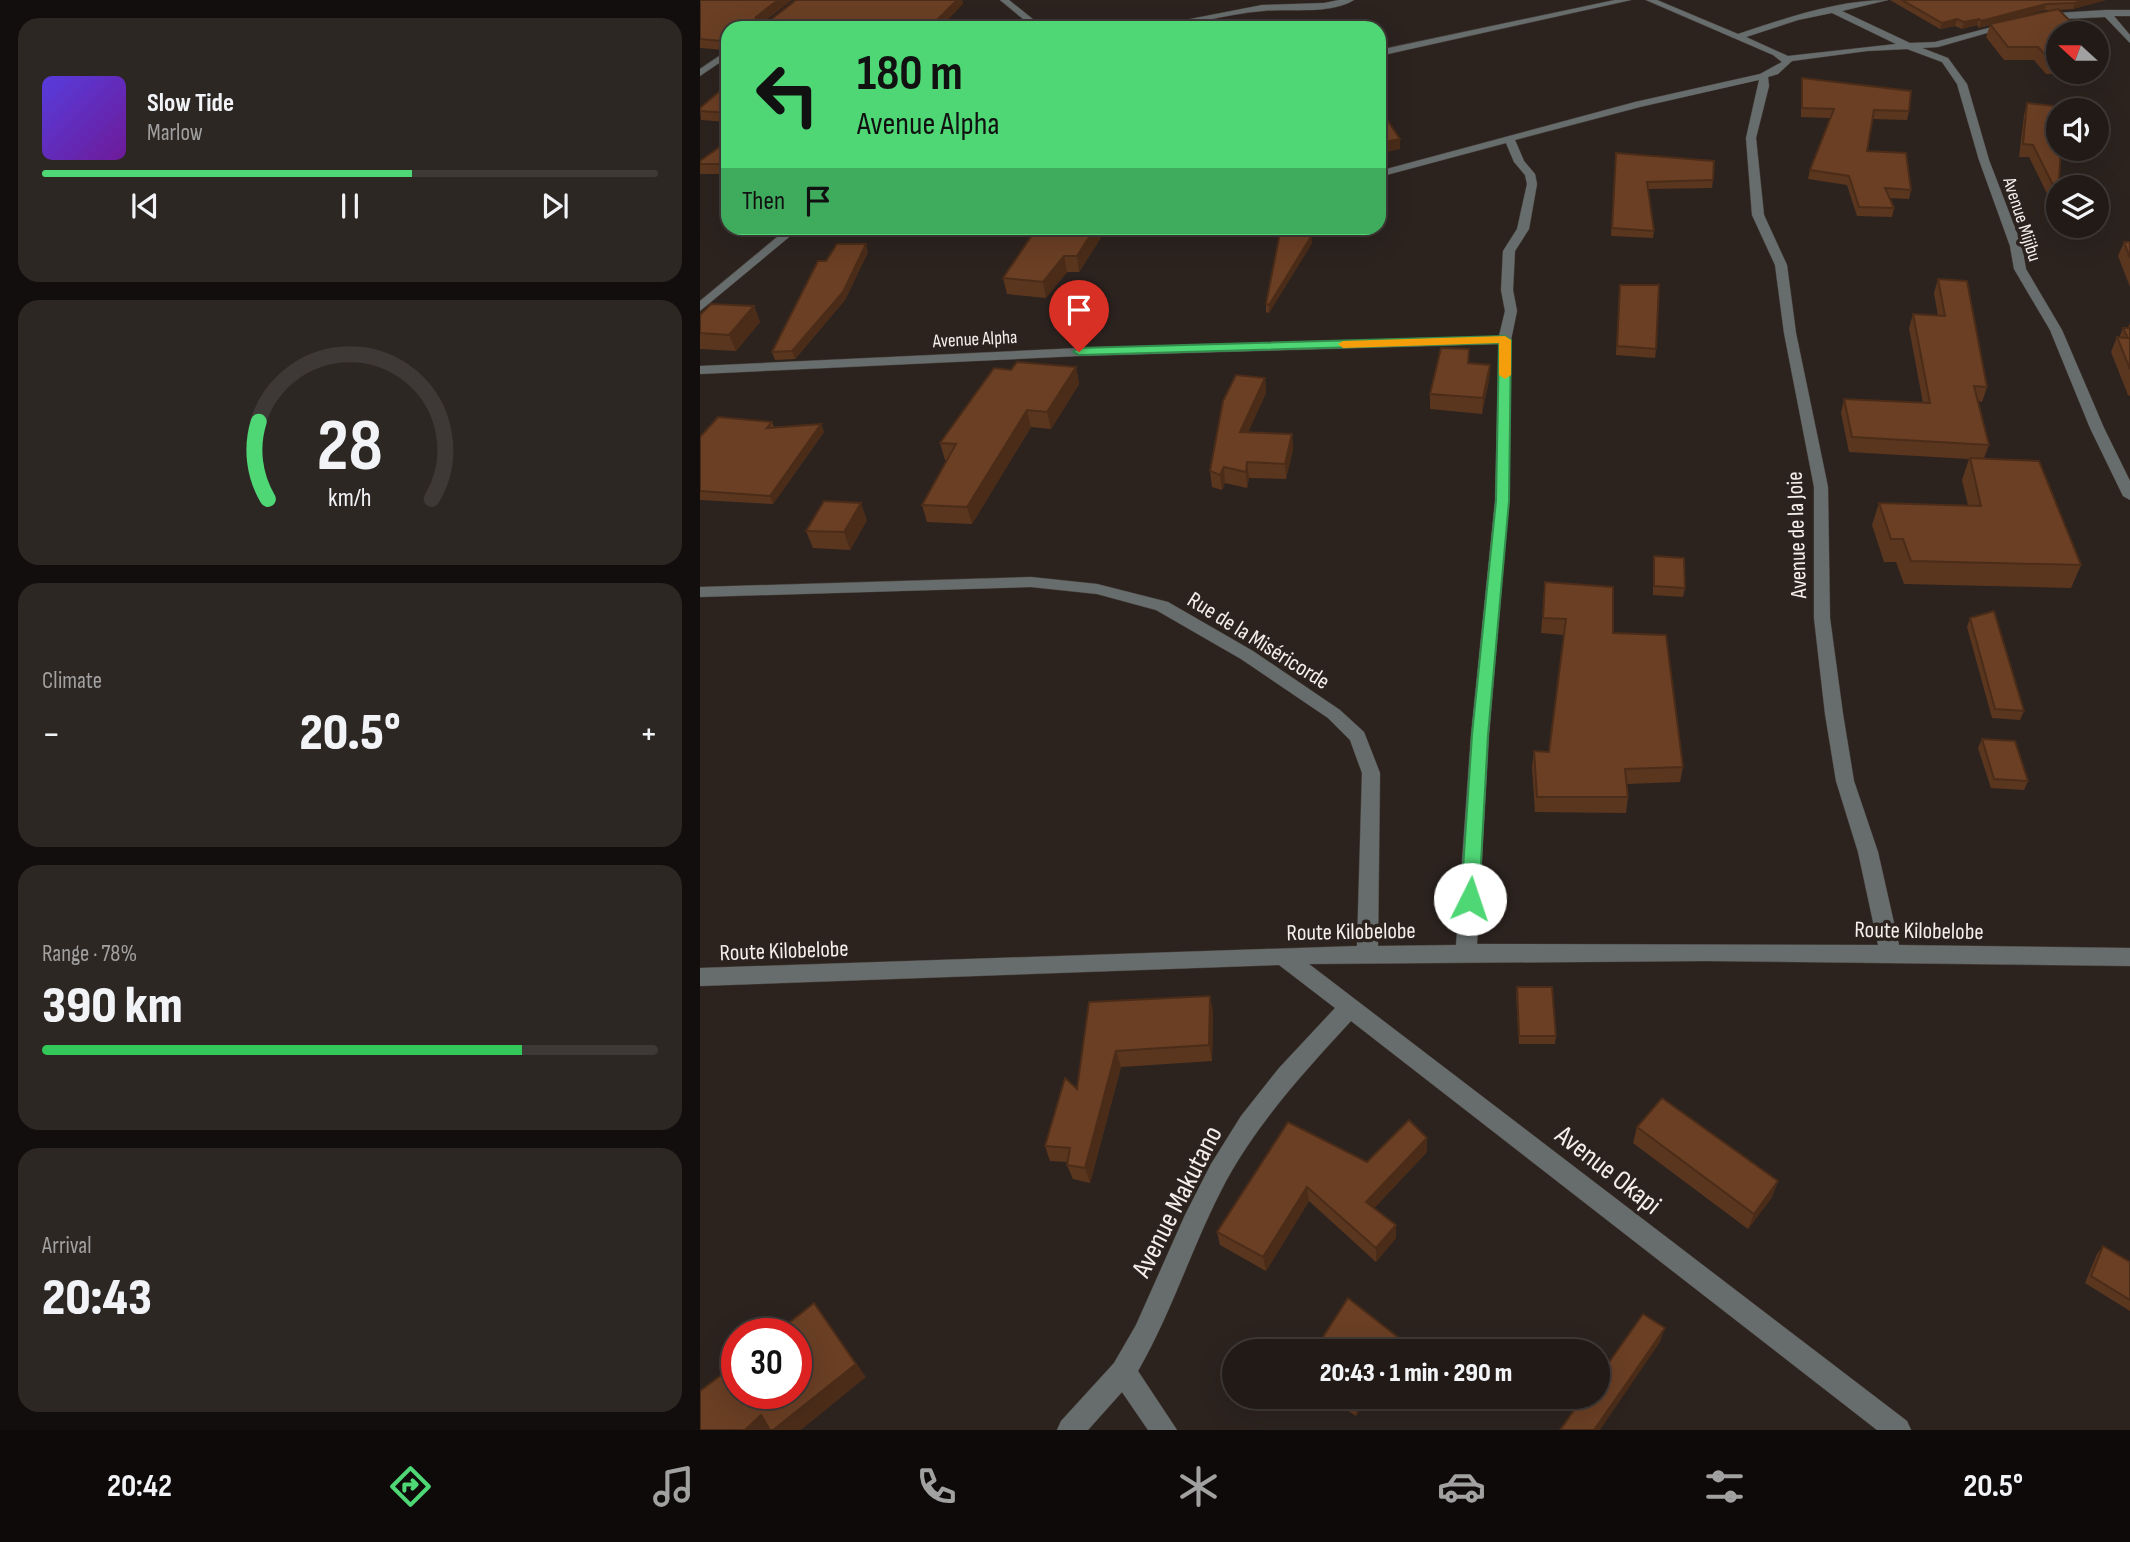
<!DOCTYPE html>
<html lang="en">
<head>
<meta charset="utf-8">
<style>
	:root { --surface:#211a17; --page:#2d2724; --text:#f1f3f6; --muted:#a2a1a1; --line:#3e3836; --accent:#4fd675 }
	body { margin:0; font-family:"Sofia Sans Condensed",sans-serif; background:var(--page); color:var(--text); height:100vh; display:flex; flex-direction:column; font-size:26px; white-space:nowrap }
	* { box-sizing:border-box; margin:0 }
	p { font-size:23px; color:var(--muted) }
	.icon { flex:none; width:38px; height:38px; fill:none; stroke:currentColor; stroke-width:2; stroke-linecap:round; stroke-linejoin:round }
	.map { position:relative; flex:1; overflow:hidden }
	.details { display:flex; flex-direction:column; gap:18px; padding:18px; background:#120e0d; width:700px }
	.details>* { flex:none }
	.guide { position:absolute; left:21px; top:21px; width:665px; height:214px; border-radius:21px; box-shadow:0 7px 28px #0002,0 0 0 2px var(--line); background:#4fd675; color:#111; overflow:hidden }
	.needle { width:46px; rotate:291deg }
	.controls { position:absolute; left:1346px; top:21px; display:grid; gap:14px }
	.controls a { display:grid; place-items:center; width:63px; height:63px; border-radius:50%; background:var(--surface); box-shadow:0 7px 28px #0002,0 0 0 2px var(--line); font-size:35px }
	.speed { position:absolute; left:21px; top:1318px; display:flex; gap:14px; font-size:35px; font-weight:700; text-align:center }
	.speed>* { display:grid; place-content:center; width:91px; height:91px; border-radius:50%; background:var(--surface); box-shadow:0 7px 28px #0002,0 0 0 2px var(--line); line-height:1 }
	.speed .limit { border:10px solid #d22; background:#fff; color:#111 }
	.pin { position:absolute; display:grid; place-items:center; width:60px; height:60px; color:#fff; margin:-72px -30px; border-radius:50% 50% 50% 0; rotate:-45deg; box-shadow:0 0 7px #0007 }
	.pin .icon { rotate:45deg }
	.me { position:absolute; width:77px; margin:-38px; rotate:4deg; stroke-linejoin:round; filter:drop-shadow(0 0 5px #0008) }
	.turn { display:flex; align-items:center; gap:24px; height:147px; padding:0 21px; font-size:32px }
	.turn .icon { width:91px; height:91px; stroke-width:2.5 }
	.turn b { display:block; font-size:49px; line-height:60px }
	.then { display:flex; align-items:center; height:66px; padding:0 21px; background:#0003; gap:14px; font-size:26px }
	.big { font-size:52px; font-weight:800; line-height:1.1 }
	.details .widget { flex:1; display:flex; flex-direction:column; justify-content:center; gap:10px; min-width:0; padding:0 24px; border-radius:21px; background:var(--page) }
	.details .dial { align-items:center; gap:0 }
	.dial svg { height:182px; overflow:visible; fill:none; stroke:var(--line); stroke-width:7; stroke-linecap:round; text-anchor:middle }
	.dial text { fill:var(--text); stroke:none }
	.song { display:flex; align-items:center; gap:21px }
	.cover { width:84px; height:84px; border-radius:10px; background:linear-gradient(135deg,hsl(250 70% 55%),hsl(280 70% 35%)) }
	.played { height:7px; border-radius:4px; background:linear-gradient(90deg,var(--accent) 60%,var(--line) 60%) }
	.keys { display:flex; justify-content:space-around; direction:ltr }
	.heat { display:flex; justify-content:space-between; align-items:center; font-size:38px; direction:ltr }
	.charge { height:10px; border-radius:5px; background:linear-gradient(90deg,#34c759 78%,var(--line) 0) }
	.trip { position:absolute; left:522px; top:1339px; width:388px; height:70px; border-radius:35px; background:var(--surface); box-shadow:0 7px 28px #0002,0 0 0 2px var(--line); font-weight:800; line-height:70px; text-align:center }
	.tabs { display:flex; height:112px; justify-content:space-around; align-items:center; background:#0d0a09; color:var(--muted) }
	.tabs .icon { width:49px; height:49px }
	.tabs .selected { color:var(--accent) }
	.tabs b { font-size:32px; color:var(--text) }
	main { display:flex; flex:1; min-height:0 }
	.map>svg:first-child { display:block }
	.lines { fill:none; stroke-linecap:round; stroke-linejoin:round }
	.street-casing { stroke:#48403c; stroke-width:1 }
	.street { fill:#676d6d; fill-rule:evenodd }
	.wall { fill:#5b361f; fill-rule:evenodd }
	.shaded-wall { fill:#4a2c19 }
	.building { fill:#6a3f24; stroke:#4a2c19; stroke-width:2 }
	.route { fill:#4fd675; stroke:#338b4c; stroke-width:2 }
	.slow { fill:#f59e0b }
	.labels { text-anchor:middle; stroke-width:7; stroke-linejoin:round; paint-order:stroke }
	.far-street-label { font-size:19px; fill:#f5efec; stroke:#2c231f }
	.street-label { font-size:23px; fill:#f5efec; stroke:#2c231f }
	.near-street-label { font-size:28px; fill:#f5efec; stroke:#2c231f }
</style>
</head>
<body>
<main>
<section class="details">
<div class="widget">
<div class="song"><i class="cover"></i><div><b>Slow Tide</b><p>Marlow</p></div></div>
<div class="played"></div>
<div class="keys"><svg class="icon" aria-label="previous" viewBox="0 0 24 24"><path d="M18 5L8 12l10 7zM5 5v14"/></svg><svg class="icon" aria-label="pause" viewBox="0 0 24 24"><path d="M8 5v14M16 5v14"/></svg><svg class="icon" aria-label="next" viewBox="0 0 24 24"><path d="M6 5l10 7-10 7zM19 5v14"/></svg></div>
</div>
<div class="widget dial"><svg viewBox="0 0 100 80">
<path d="M14 69A42 42 0 1 1 86 69"/>
<path d="M14 69A42 42 0 0 1 10 35" stroke="#4fd675"/>
<text x="50" y="56" font-size="32" font-weight="700">28</text>
<text x="50" y="72" font-size="11">km/h</text>
</svg></div>
<div class="widget"><p>Climate</p>
<div class="heat"><a>−</a><b class="big">20.5°</b><a>+</a></div>
</div>
<div class="widget"><p>Range · 78%</p><b class="big">390 km</b><div class="charge"></div></div>
<div class="widget"><p>Arrival</p><b class="big">20:43</b></div>
</section>
<div class="map">
<svg width="1430" height="1430" viewBox="0 0 1430 1430">
	<rect width="100%" height="100%" fill="#2c231f"/>
	<g class="lines">
		<!-- street casing -->
		<g class="street-casing">
			<g id="street">
				<polygon points="300,0 309,0 344,28 334,28"/>
				<path d="M639,0H654C629,15 592,8 563,11C523,14 484,28 444,28L562,5L624,3Z"/>
				<polygon points="915,0 931,0 679,56 679,50"/>
				<path d="M946,0H957L1038,34C1086,18 1138,0 1188,0L1142,11L1210,43L1235,42L1311,22L1315,25L1238,47L1222,48L1248,58L1267,84L1289,160L1322,246L1326,269L1362,330L1404,428L1430,481V500L1423,496L1390,428L1350,330L1314,269L1310,246L1279,160L1257,84L1242,62L1207,49L1167,51L1092,61L1078,74L1068,77L1069,86L1056,138L1064,215L1087,265L1096,333L1128,487L1130,618L1143,714L1154,781L1178,852L1199,945L1430,948V966L1006,961L609,964L1207,1421L1211,1430H1177L651,1021C605,1071 559,1121 526,1181C493,1243 473,1310 438,1371L477,1430H448L422,1392L388,1430H357L361,1421L414,1363L436,1325L485,1215L511,1164L541,1116L579,1068L635,1008L579,965L0,986V968L657,946L662,773L650,740L628,718L541,659L456,610L397,594L331,587L0,597V587L331,577L397,584L468,602L553,651L640,710L664,732L680,773L678,946L756,945L771,735L795,501L799,344L379,356L0,374V366L379,348L799,336L805,311L801,290L803,251L817,229L827,184L825,175L814,162L806,143L679,177V171L935,102L1060,74L1082,62L1073,55ZM1132,13L1196,44L1088,56L1046,37L1098,20ZM1059,80L1046,138L1052,215L1075,265L1084,333L1114,487V618L1125,714L1136,781L1158,852L1178,945L777,944L789,735L809,501L811,340L817,311L813,290L815,251L829,229L837,184L835,174L824,161L815,140L940,107Z"/>
				<polygon points="1406,10 1430,10 1430,16 1414,16 1430,35 1430,43 1405,17 1341,20 1337,17 1341,14"/>
				<polygon points="28,50 28,57 0,76 0,69"/>
				<polygon points="88,228 100,228 0,311 0,301"/>
			</g>
		</g>
		<!-- street -->
		<use href="#street" class="street"/>
	</g>
	<!-- wall -->
	<g class="wall">
		<polygon points="0,0 92,0 65,21 69,21 96,0 262,0 263,4 28,28 28,48 24,50 0,48"/>
		<path d="M1190,0H1406L1373,9L1359,10L1358,72H1396V48L1408,60L1403,73L1346,74L1334,60H1304L1286,37L1290,25L1279,28L1277,25L1262,29L1255,26L1240,29ZM1344,10H1352L1303,21Z"/>
		<polygon points="1102,78 1209,111 1207,120 1172,119 1167,151 1211,190 1209,199 1190,198 1194,208 1192,217 1157,216 1147,185 1108,179 1110,170 1130,118 1101,117 1101,86"/>
		<polygon points="28,84 28,122 1,120 0,108"/>
		<polygon points="1327,103 1358,195 1354,208 1329,157 1319,157 1324,115"/>
		<polygon points="28,141 28,174 0,174 0,161"/>
		<polygon points="916,153 1013,180 1012,188 948,189 954,231 953,238 911,236"/>
		<polygon points="407,228 379,272 367,272 346,298 307,294 303,278"/>
		<polygon points="1424,242 1430,242 1430,287 1418,256"/>
		<polygon points="612,243 569,313 566,312 566,304"/>
		<polygon points="168,252 145,300 95,359 75,360 72,352 126,261"/>
		<polygon points="1238,279 1287,387 1282,402 1278,401 1289,445 1284,458 1381,565 1371,588 1204,584 1196,562 1184,562 1172,525 1179,503 1268,505 1262,480 1269,459 1149,452 1141,413 1144,399 1223,403 1209,328 1213,314 1238,316 1234,293"/>
		<polygon points="919,293 956,349 955,358 916,355"/>
		<polygon points="54,306 60,322 36,351 0,349 0,315"/>
		<polygon points="1430,323 1430,396 1428,395 1411,352 1417,337 1419,338 1423,328 1428,328"/>
		<polygon points="769,363 790,365 789,380 782,414 730,409 730,394"/>
		<polygon points="376,367 379,384 351,429 331,427 272,524 227,522 222,505 247,460 245,460 240,443 311,370"/>
		<polygon points="565,378 566,393 548,432 592,434 593,449 586,479 549,478 547,488 525,483 522,490 512,487 510,471"/>
		<polygon points="72,422 74,427 121,424 124,432 73,504 0,500 0,437"/>
		<polygon points="167,520 150,550 113,548 106,531"/>
		<polygon points="954,556 985,588 983,597 953,595 953,565"/>
		<polygon points="845,582 913,633 983,767 980,782 927,784 928,797 926,813 835,812 832,767 834,751 849,752 864,635 841,633"/>
		<polygon points="1270,618 1324,711 1320,720 1292,718 1267,627"/>
		<polygon points="1282,739 1328,781 1324,790 1291,788 1278,748"/>
		<polygon points="817,987 856,1036 855,1044 819,1044 816,995"/>
		<polygon points="389,1002 513,1011 512,1061 421,1067 390,1183 373,1179 367,1165 368,1162 350,1161 345,1146 377,1089"/>
		<polygon points="588,1122 667,1162 727,1152 674,1208 696,1238 676,1262 609,1201 566,1271 520,1245 517,1232"/>
		<polygon points="937,1127 1078,1181 1072,1197 1048,1229 933,1143"/>
		<polygon points="1403,1246 1430,1262 1430,1311 1385,1283 1397,1254"/>
		<polygon points="626,1396 668,1396 656,1416"/>
	</g>
	<!-- shaded-wall -->
	<g class="shaded-wall">
		<polygon points="78,0 92,0 58,26 55,21 56,17"/>
		<polygon points="257,0 262,0 263,4 240,28 229,28"/>
		<polygon points="1385,0 1406,0 1373,9 1375,3"/>
		<polygon points="1346,4 1344,10 1279,28 1281,21"/>
		<polygon points="1257,19 1255,26 1240,29 1242,23"/>
		<polygon points="1279,19 1277,25 1262,29 1264,22"/>
		<polygon points="25,38 28,48 24,50 21,41"/>
		<polygon points="700,139 700,149 679,154 679,143"/>
		<polygon points="395,228 407,228 379,272 377,256"/>
		<polygon points="612,228 612,243 569,313 569,305"/>
		<polygon points="166,244 168,252 145,300 95,359 92,351"/>
		<polygon points="364,256 367,272 346,298 343,282"/>
		<polygon points="54,306 60,322 36,351 29,335"/>
		<polygon points="790,365 789,380 782,414 783,398"/>
		<polygon points="376,367 379,384 351,429 347,412"/>
		<polygon points="565,378 566,393 541,448 540,432"/>
		<polygon points="327,410 331,427 272,524 267,507"/>
		<polygon points="121,424 124,432 73,504 70,496"/>
		<polygon points="592,434 593,449 586,479 585,464"/>
		<polygon points="547,462 549,478 547,488 546,472"/>
		<polygon points="524,467 525,483 522,490 520,475"/>
		<polygon points="161,503 167,520 150,550 144,532"/>
		<polygon points="510,996 513,1011 512,1061 509,1045"/>
		<polygon points="416,1051 421,1067 390,1183 385,1168"/>
		<polygon points="727,1138 727,1152 667,1216 666,1202"/>
		<polygon points="1078,1181 1072,1197 1048,1229 1054,1214"/>
		<polygon points="607,1187 609,1201 566,1271 563,1257"/>
		<polygon points="696,1225 696,1238 676,1262 676,1248"/>
		<polygon points="114,1303 166,1377 101,1430 73,1430"/>
		<polygon points="965,1328 960,1342 900,1430 894,1430"/>
		<polygon points="704,1342 704,1349 702,1351 697,1351"/>
		<polygon points="663,1396 668,1396 656,1416 656,1410"/>
		<polygon points="61,1415 72,1430 45,1430"/>
	</g>
	<!-- building -->
	<g class="building">
		<polygon points="0,0 78,0 56,17 55,21 69,21 96,0 257,0 229,28 28,28 28,41 25,38 21,41 0,39"/>
		<polygon points="1202,0 1385,0 1375,3 1346,4 1281,21 1279,19 1264,22 1257,19 1242,23"/>
		<polygon points="1358,9 1382,33 1358,33 1358,60 1350,60 1338,47 1308,47 1290,24"/>
		<polygon points="1396,48 1408,60 1396,60"/>
		<polygon points="1102,78 1211,91 1209,111 1174,110 1167,151 1206,153 1211,190 1185,188 1194,208 1159,207 1149,176 1110,170 1134,109 1102,108"/>
		<polygon points="28,84 28,113 0,111 0,108"/>
		<polygon points="1327,103 1364,107 1363,110 1358,110 1358,149 1361,149 1358,195 1333,145 1323,144"/>
		<polygon points="679,111 683,114 700,139 679,143"/>
		<polygon points="28,141 28,164 0,164 0,161"/>
		<polygon points="916,153 1014,161 1013,180 947,182 954,231 912,228"/>
		<polygon points="337,228 395,228 377,256 364,256 343,282 303,278"/>
		<polygon points="581,228 612,228 612,235 569,305 566,304"/>
		<polygon points="1424,242 1430,242 1430,258"/>
		<polygon points="137,244 166,244 143,292 92,351 72,352 118,261 126,261"/>
		<polygon points="1238,279 1267,281 1287,387 1274,386 1289,445 1152,437 1144,399 1230,403 1213,314 1245,316"/>
		<polygon points="920,285 959,285 956,349 917,346"/>
		<polygon points="11,304 54,306 29,335 0,333 0,315"/>
		<polygon points="1423,328 1430,328 1430,369 1417,337 1428,338"/>
		<polygon points="741,348 769,349 768,363 790,365 783,398 730,394"/>
		<polygon points="317,362 376,367 347,412 327,410 267,507 222,505 256,444 240,443 294,368 311,370"/>
		<polygon points="536,375 565,378 540,432 592,434 585,464 547,462 546,472 524,467 520,475 510,471 523,401"/>
		<polygon points="18,417 72,422 67,428 121,424 70,496 0,491 0,437"/>
		<polygon points="1270,458 1339,461 1381,565 1211,561 1203,539 1191,539 1179,503 1281,506"/>
		<polygon points="124,501 161,503 144,532 106,531"/>
		<polygon points="954,556 984,558 985,588 954,586"/>
		<polygon points="845,582 913,587 913,633 966,635 983,767 925,769 928,797 837,797 834,751 849,752 866,619 843,618"/>
		<polygon points="1294,611 1324,711 1295,709 1270,618"/>
		<polygon points="1282,739 1315,741 1328,781 1294,779"/>
		<polygon points="817,987 852,987 856,1036 819,1036"/>
		<polygon points="510,996 509,1045 416,1051 385,1168 367,1165 370,1148 345,1146 365,1078 377,1089 389,1002"/>
		<polygon points="962,1098 1078,1181 1054,1214 937,1127"/>
		<polygon points="709,1120 727,1138 666,1202 696,1225 676,1248 607,1187 563,1257 517,1232 588,1122 667,1162"/>
		<polygon points="1403,1246 1430,1262 1430,1300 1391,1276"/>
		<polygon points="648,1298 704,1342 697,1351 614,1351"/>
		<polygon points="114,1303 156,1364 73,1430 70,1430 61,1415 45,1430 0,1430 0,1391 37,1363 37,1393 96,1393 96,1334 75,1334"/>
		<polygon points="943,1314 965,1328 894,1430 860,1430 884,1396 898,1396 898,1378"/>
		<polygon points="636,1396 663,1396 656,1410"/>
	</g>
	<!-- route -->
	<polygon class="route" points="805,336 811,340 809,501 788,735 779,899 776,904 770,906 763,904 761,899 772,735 796,501 799,343 379,355 373,352 379,348"/>
	<!-- slow -->
	<polygon class="slow" points="805,336 811,340 811,375 805,379 799,375 799,343 643,348 638,344 643,341"/>
	<g class="labels">
		<!-- far-street labels -->
		<g class="far-street-label">
			<text transform="translate(1323 219) rotate(72)" y="7">Avenue Mijibu</text>
			<text transform="translate(275 338) rotate(-3)" y="7">Avenue Alpha</text>
		</g>
		<!-- street labels -->
		<g class="street-label">
			<text transform="translate(1096 535) rotate(-92)" y="8">Avenue de la Joie</text>
			<text transform="translate(559 640) rotate(32)" y="8">Rue de la Miséricorde</text>
			<text transform="translate(1219 930) rotate(1)" y="8">Route Kilobelobe</text>
			<text transform="translate(651 931) rotate(-1)" y="8">Route Kilobelobe</text>
			<text transform="translate(84 950) rotate(-2)" y="8">Route Kilobelobe</text>
		</g>
		<!-- near-street labels -->
		<g class="near-street-label">
			<text transform="translate(909 1169) rotate(38)" y="10">Avenue Okapi</text>
			<text transform="translate(476 1201) rotate(-63)" y="10">Avenue Makutano</text>
		</g>
	</g>
</svg>
<div class="controls">
<a><svg class="needle" viewBox="-14 -14 28 28"><path d="M0-13l5 13h-10z" fill="#e53935"/><path d="M0 13l5-13h-10z" fill="#a2a1a1"/></svg></a>
<a><svg class="icon" aria-label="sound" viewBox="0 0 24 24"><path d="M4 9h4l5-4v14l-5-4H4zM17 9q2 3 0 6"/></svg></a>
<a><svg class="icon" aria-label="layers" viewBox="0 0 24 24"><path d="M12 4l9 5-9 5-9-5zM3 14l9 5 9-5"/></svg></a>
</div>
<div class="speed"><div class="limit">30</div></div>
<div class="pin" style="left:379px;top:352px;background:#d93025"><svg class="icon" aria-label="arrive" viewBox="0 0 24 24"><path d="M6 21V4h12l-3 4 3 4H6"/></svg></div>
<svg class="me" style="left:770px;top:899px" viewBox="-20 -20 40 40"><circle r="19" fill="#fff"/><path d="M0-13L10 11 0 6-10 11z" fill="#4fd675"/></svg>
<div class="trip">20:43 · 1 min · 290 m</div>
<div class="guide">
<div class="turn"><svg class="icon" aria-label="left" viewBox="0 0 24 24"><path d="M17 20v-9H6M10 6l-5 5 5 5"/></svg><div><b>180 m</b>Avenue Alpha</div></div>
<div class="then">Then<svg class="icon" aria-label="arrive" viewBox="0 0 24 24"><path d="M6 21V4h12l-3 4 3 4H6"/></svg></div>
</div>
</div>
</main>
<nav class="tabs">
<b>20:42</b>
<svg class="icon selected" aria-label="directions" viewBox="0 0 24 24"><path d="M12 3l9 9-9 9-9-9zM9 14v-3h6M13 9l2 2-2 2"/></svg>
<svg class="icon" aria-label="music" viewBox="0 0 24 24"><path d="M9 18V5l10-2v13"/><circle cx="6" cy="18" r="3"/><circle cx="16" cy="16" r="3"/></svg>
<svg class="icon" aria-label="phone" viewBox="0 0 24 24"><path d="M5 4h4l2 5-3 2q2 4 5 5l2-3 5 2v4C11 20 4 13 5 4z"/></svg>
<svg class="icon" aria-label="climate" viewBox="0 0 24 24"><path d="M12 3v18M4 7l16 10M4 17L20 7"/></svg>
<svg class="icon" aria-label="car" viewBox="0 0 24 24"><path d="M5 17H2v-5l4-1 3-4h7l3 4 3 1v5h-3M9 17h6M6 11h13"/><circle cx="7" cy="17" r="2"/><circle cx="17" cy="17" r="2"/></svg>
<svg class="icon" aria-label="filters" viewBox="0 0 24 24"><path d="M4 7h16M4 17h16"/><circle cx="9" cy="7" r="2"/><circle cx="15" cy="17" r="2"/></svg>
<b>20.5°</b>
</nav>
</body>
</html>
